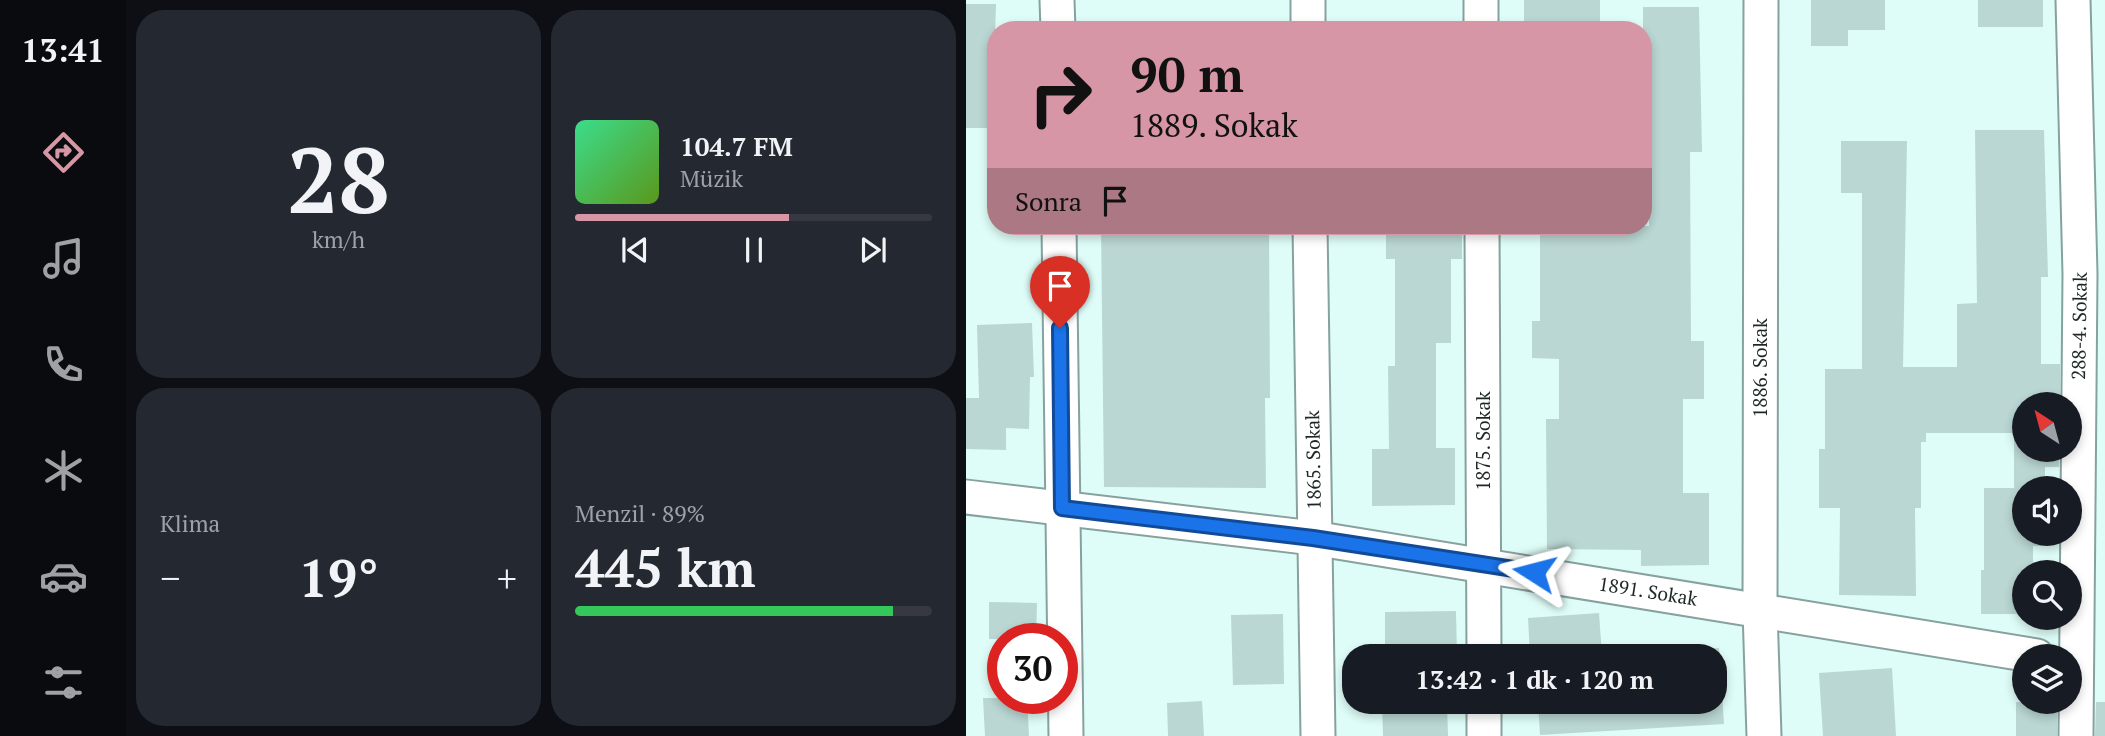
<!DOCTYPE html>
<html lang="tr">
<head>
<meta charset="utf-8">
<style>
	:root { --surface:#171b24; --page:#242831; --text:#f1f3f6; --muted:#9ea1a6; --line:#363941; --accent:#d796a6 }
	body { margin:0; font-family:"PT Serif",serif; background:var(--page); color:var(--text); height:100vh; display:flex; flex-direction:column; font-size:26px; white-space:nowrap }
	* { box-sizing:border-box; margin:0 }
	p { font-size:23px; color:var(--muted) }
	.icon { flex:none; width:38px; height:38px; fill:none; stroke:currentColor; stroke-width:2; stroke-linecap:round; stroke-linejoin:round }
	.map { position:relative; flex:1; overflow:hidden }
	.side { display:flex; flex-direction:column; gap:10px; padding:10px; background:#0d0f14; width:840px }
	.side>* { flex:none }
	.guide { position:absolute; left:21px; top:21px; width:665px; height:214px; border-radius:28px; box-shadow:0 4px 10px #0003; background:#d796a6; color:#111; overflow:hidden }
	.needle { width:46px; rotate:324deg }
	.tools { position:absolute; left:1046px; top:392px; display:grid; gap:14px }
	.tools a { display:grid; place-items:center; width:70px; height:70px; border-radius:50%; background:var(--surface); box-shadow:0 4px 10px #0003; font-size:35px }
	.speed { position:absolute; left:21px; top:623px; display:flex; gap:14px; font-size:35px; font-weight:700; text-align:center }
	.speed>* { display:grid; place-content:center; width:91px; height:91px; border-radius:50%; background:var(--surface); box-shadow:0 4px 10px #0003; line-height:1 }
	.speed .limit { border:10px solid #d22; background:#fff; color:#111 }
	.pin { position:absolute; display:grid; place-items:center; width:60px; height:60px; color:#fff; margin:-72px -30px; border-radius:50% 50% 50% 0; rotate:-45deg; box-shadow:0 0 7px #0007 }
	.pin .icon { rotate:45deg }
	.me { position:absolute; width:77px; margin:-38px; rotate:279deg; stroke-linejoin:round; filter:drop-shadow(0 0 5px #0008) }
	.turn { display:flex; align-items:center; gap:24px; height:147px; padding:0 28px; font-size:32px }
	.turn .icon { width:91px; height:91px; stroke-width:2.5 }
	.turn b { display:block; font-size:49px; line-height:60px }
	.then { display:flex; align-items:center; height:66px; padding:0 28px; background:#0003; gap:14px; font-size:26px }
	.big { font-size:52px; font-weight:800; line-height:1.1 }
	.side .card { flex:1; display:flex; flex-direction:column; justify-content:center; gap:10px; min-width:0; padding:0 24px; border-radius:28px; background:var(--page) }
	.side .dial { align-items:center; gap:0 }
	.dial b { font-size:91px; line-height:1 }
	.song { display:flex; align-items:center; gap:21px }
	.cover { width:84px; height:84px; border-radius:10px; background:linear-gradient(135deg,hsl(150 70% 55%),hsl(90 70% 35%)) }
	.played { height:7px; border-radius:4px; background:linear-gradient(90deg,var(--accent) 60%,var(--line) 60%) }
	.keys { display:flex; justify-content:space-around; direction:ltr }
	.heat { display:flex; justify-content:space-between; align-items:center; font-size:38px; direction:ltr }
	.charge { height:10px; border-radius:5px; background:linear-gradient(90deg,#34c759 89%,var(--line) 0) }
	.side .tiles { flex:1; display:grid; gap:10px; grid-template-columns:repeat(2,1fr) }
	.trip { position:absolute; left:376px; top:644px; width:385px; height:70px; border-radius:28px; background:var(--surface); box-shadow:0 4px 10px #0003; font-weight:800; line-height:70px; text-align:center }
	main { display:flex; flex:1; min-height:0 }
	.menu { display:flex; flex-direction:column; width:126px; justify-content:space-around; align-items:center; background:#090b0e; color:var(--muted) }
	.menu .icon { width:49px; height:49px }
	.menu .current { color:var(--accent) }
	.menu b { font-size:32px; color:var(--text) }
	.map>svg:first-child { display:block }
	.building { fill:#bad7d3 }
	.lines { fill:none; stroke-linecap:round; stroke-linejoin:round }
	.minor-casing { stroke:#87a29e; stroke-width:37 }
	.minor { stroke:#fff; stroke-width:33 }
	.route-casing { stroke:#114b97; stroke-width:18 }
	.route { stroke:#1a73e8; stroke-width:12 }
	.labels { text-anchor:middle; stroke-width:7; stroke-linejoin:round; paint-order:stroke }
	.street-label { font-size:19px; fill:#1d2826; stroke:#fff }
</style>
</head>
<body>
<main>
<nav class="menu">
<b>13:41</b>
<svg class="icon current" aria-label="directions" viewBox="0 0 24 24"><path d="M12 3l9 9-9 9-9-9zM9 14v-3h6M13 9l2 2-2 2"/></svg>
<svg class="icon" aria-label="music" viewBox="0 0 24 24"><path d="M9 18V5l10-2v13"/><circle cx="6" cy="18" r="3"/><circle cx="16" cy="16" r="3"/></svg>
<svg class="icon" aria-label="phone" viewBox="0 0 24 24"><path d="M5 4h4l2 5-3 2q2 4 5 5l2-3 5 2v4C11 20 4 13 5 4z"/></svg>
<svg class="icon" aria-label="climate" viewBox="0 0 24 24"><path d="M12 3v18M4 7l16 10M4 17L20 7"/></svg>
<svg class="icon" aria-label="car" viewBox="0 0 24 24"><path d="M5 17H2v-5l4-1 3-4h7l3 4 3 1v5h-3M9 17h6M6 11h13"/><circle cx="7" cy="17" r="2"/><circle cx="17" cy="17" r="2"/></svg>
<svg class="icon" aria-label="filters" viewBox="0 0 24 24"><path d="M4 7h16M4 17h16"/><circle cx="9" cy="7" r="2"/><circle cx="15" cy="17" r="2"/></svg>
</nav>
<section class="side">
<div class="tiles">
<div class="card dial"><b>28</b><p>km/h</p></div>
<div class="card">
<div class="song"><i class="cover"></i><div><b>104.7 FM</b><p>Müzik</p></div></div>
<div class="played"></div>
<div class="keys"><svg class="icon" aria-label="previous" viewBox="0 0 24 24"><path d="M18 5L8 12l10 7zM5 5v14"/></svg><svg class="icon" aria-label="pause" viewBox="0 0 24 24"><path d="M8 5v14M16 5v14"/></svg><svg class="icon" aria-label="next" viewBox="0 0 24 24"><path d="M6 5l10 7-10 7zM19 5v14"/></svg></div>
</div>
<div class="card"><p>Klima</p>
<div class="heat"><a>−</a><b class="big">19°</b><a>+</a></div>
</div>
<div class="card"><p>Menzil · 89%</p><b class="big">445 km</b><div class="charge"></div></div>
</div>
</section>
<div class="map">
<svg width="1139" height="736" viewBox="0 0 1139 736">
	<rect width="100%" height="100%" fill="#dffdf8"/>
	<!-- building -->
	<g class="building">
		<rect x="558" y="0" width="76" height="30"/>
		<polygon points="845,0 919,0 919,30 882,30 882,46 845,46"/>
		<rect x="1012" y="0" width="65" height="27"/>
		<polygon points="0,4 30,4 26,128 0,128"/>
		<polygon points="677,7 733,7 736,152 724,152 725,341 738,341 738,399 717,399 717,493 743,493 743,565 675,566 675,550 581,549 580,419 593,419 593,359 566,358 566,321 574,321 574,226 683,226 683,152 677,152"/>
		<polygon points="1009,130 1078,130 1082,277 1075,277 1075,364 1094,364 1094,404 1059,404 1059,450 1093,450 1093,467 1079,467 1079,488 1059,488 1059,534 1079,534 1079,546 1067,546 1067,572 1059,572 1059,614 1015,614 1015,570 1018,570 1018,488 1048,488 1048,433 960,433 960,442 955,442 955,508 949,508 950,596 873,595 874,508 853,508 853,449 859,449 859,369 896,369 896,193 875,193 875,141 941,141 937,367 991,367 991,304 1011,303"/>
		<polygon points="135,226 303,226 304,398 299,398 300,488 138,487"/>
		<polygon points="420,226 496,226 496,259 485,259 485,343 470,343 470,448 489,448 489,505 406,506 406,449 423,449 422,366 429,366 429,259 420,259"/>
		<polygon points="66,323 68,377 64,377 63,429 40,428 40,450 0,449 0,398 13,398 11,325"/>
		<polygon points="23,602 71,603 70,639 23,639"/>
		<polygon points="490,611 491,656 419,656 419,612"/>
		<polygon points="633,613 636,655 753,648 758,724 574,735 572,702 749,702 749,656 564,656 562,618"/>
		<polygon points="317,614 318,684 267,685 265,615"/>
		<polygon points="926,668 930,736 857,736 853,673"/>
		<polygon points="17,698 61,698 63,736 19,736"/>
		<polygon points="236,701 238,736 202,736 201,703"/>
		<polygon points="416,702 481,702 482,736 417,736"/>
		<rect x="1050" y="702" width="41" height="34"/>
		<polygon points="1130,702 1139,702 1139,736 1129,736"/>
	</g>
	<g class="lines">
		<!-- minor casing -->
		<g class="minor-casing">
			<g id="minor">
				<polyline points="91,0 92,30"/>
				<polyline points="342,0 342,30"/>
				<polyline points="515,0 515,30"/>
				<polyline points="795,0 794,610 798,736"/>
				<polyline points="1107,0 1114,274 1110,736"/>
				<polyline points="93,226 100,736"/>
				<polyline points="344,226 352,736"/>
				<polyline points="516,226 518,656"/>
				<polyline points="0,497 347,538 1071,656"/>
				<polyline points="518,702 518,736"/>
			</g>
		</g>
		<!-- minor -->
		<use href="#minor" class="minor"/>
	</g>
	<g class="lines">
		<!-- route casing -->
		<g class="route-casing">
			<polyline id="route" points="94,328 96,508 347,538 568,572"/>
		</g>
		<!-- route -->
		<use href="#route" class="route"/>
	</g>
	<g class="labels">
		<!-- street labels -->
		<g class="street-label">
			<text transform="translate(1113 326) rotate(-89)" y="7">288-4. Sokak</text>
			<text transform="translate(794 368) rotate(-90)" y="7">1886. Sokak</text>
			<text transform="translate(517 441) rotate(-90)" y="7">1875. Sokak</text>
			<text transform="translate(347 460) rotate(-91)" y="7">1865. Sokak</text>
			<text transform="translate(682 591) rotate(9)" y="7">1891. Sokak</text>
		</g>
	</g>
</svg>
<div class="tools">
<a><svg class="needle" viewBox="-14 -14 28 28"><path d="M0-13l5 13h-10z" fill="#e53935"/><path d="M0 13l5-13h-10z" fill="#9ea1a6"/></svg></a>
<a><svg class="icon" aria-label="sound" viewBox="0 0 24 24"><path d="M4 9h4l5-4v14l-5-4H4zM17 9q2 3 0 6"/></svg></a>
<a><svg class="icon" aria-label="search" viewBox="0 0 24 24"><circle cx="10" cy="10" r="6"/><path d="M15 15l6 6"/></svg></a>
<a><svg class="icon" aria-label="layers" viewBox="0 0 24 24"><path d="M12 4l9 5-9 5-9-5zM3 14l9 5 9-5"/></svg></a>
</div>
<div class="speed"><div class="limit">30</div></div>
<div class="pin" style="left:94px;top:328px;background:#d93025"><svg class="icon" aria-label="arrive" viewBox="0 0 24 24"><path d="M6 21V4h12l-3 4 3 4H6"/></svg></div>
<svg class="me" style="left:568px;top:572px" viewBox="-20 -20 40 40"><path d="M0-17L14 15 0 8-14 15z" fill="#1a73e8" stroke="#fff" stroke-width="4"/></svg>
<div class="trip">13:42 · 1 dk · 120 m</div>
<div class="guide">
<div class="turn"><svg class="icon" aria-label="right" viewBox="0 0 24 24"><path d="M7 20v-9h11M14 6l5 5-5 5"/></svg><div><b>90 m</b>1889. Sokak</div></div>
<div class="then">Sonra<svg class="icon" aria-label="arrive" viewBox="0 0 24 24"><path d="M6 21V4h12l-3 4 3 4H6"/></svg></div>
</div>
</div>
</main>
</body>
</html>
